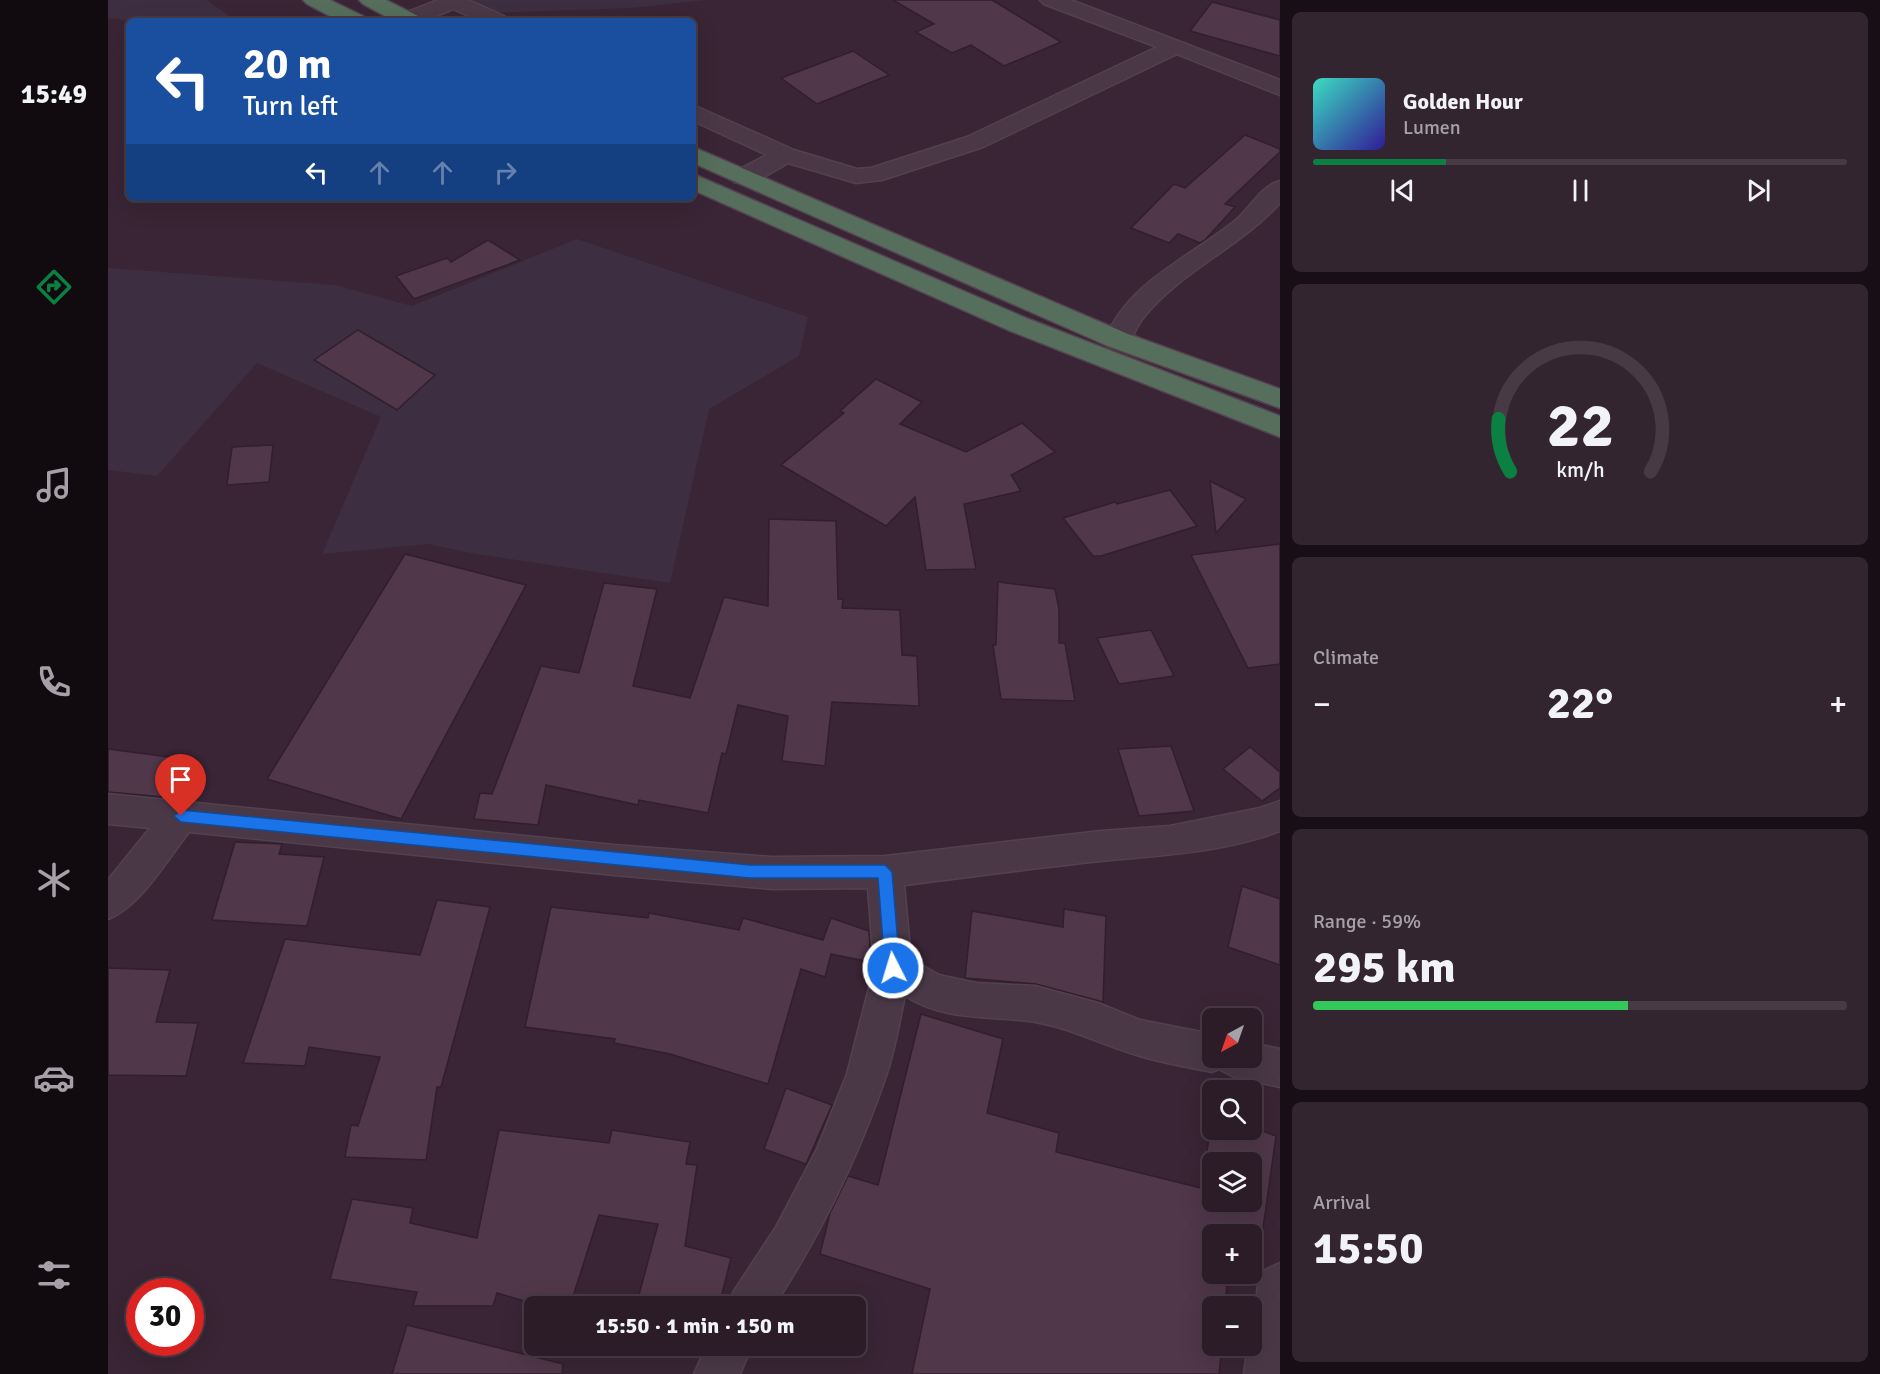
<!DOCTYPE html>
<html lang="en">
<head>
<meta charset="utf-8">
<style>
	:root { --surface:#2b1c28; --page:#332530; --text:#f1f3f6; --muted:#a6a1a8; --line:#473a45; --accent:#0b8043 }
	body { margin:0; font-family:Signika,sans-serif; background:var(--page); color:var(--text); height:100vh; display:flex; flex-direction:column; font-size:22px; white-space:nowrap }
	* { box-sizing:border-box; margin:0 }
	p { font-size:20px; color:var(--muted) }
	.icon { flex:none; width:33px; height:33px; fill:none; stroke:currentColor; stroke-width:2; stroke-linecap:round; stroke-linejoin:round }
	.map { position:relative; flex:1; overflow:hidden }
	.side { display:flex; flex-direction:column; gap:12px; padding:12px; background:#180f16; width:600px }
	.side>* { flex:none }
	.top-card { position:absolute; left:18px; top:18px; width:570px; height:183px; border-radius:9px; box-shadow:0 6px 24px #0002,0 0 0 2px var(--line); background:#1a4fa0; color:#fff; overflow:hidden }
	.needle { width:39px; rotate:220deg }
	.buttons { position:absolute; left:1094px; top:1008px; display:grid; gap:12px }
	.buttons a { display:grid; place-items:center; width:60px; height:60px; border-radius:9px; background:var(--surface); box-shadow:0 6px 24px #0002,0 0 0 2px var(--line); font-size:30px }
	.speed { position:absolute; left:18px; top:1278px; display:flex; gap:12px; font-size:30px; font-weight:700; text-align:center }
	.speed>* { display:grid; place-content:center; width:78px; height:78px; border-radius:50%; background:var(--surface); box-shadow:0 6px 24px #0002,0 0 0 2px var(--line); line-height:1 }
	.speed .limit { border:9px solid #d22; background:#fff; color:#111 }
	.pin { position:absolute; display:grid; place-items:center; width:51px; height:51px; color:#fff; margin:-62px -26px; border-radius:50% 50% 50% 0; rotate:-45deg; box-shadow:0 0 6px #0007 }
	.pin .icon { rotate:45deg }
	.me { position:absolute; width:66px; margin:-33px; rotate:355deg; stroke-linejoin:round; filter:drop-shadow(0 0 4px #0008) }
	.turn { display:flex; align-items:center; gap:21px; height:126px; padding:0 18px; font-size:27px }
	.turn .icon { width:78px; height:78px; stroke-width:2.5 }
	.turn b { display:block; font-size:42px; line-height:51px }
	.lanes { display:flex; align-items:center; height:57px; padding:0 18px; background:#0003; justify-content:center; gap:30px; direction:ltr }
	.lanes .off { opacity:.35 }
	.big { font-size:45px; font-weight:700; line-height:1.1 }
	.side .tile { flex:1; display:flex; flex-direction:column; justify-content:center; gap:9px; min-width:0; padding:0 21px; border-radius:9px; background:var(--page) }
	.side .dial { align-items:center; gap:0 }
	.dial svg { height:156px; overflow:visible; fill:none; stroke:var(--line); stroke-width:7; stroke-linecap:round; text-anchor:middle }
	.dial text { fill:var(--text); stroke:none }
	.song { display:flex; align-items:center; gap:18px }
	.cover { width:72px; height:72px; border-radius:9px; background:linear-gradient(135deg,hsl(170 70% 55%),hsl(250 70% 35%)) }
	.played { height:6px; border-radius:3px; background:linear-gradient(90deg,var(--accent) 25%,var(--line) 25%) }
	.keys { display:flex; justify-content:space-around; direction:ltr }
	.heat { display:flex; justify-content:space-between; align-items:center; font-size:33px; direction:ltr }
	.charge { height:9px; border-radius:4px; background:linear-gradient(90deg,#34c759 59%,var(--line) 0) }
	.trip { position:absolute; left:416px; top:1296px; width:342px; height:60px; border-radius:9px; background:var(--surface); box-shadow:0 6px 24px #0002,0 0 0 2px var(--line); font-weight:700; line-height:60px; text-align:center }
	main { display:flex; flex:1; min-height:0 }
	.menu { display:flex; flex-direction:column; width:108px; justify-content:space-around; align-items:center; background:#110b10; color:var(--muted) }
	.menu .icon { width:42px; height:42px }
	.menu .current { color:var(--accent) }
	.menu b { font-size:27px; color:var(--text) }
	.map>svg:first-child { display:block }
	.green { fill:#3e2e42 }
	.building { fill:#50374a; stroke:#311f2d; stroke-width:1.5; fill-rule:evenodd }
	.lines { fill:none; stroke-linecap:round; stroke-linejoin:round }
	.minor-casing { stroke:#53414f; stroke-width:3 }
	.highway-casing { stroke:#554351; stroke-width:3 }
	.minor { fill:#4a3846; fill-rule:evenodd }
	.highway { fill:#566f5c; fill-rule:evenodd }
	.route { fill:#1a73e8; stroke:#114b97; stroke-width:1.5 }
</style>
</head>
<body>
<main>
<nav class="menu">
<b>15:49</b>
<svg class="icon current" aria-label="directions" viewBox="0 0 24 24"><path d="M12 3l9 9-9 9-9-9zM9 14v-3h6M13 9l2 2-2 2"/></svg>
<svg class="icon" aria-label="music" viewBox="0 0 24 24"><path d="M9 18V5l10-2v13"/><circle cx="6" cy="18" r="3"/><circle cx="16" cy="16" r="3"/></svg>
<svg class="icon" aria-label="phone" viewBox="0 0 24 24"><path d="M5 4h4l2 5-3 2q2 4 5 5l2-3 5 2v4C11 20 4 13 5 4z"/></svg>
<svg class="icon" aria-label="climate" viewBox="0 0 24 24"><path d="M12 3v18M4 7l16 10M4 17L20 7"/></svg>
<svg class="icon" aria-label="car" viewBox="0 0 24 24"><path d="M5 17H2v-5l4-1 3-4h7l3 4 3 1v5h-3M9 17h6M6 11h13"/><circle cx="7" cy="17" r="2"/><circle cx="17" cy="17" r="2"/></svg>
<svg class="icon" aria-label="filters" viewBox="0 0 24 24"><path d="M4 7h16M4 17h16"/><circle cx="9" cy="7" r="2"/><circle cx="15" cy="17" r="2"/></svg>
</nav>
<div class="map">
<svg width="1172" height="1374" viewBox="0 0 1172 1374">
	<rect width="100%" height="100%" fill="#392535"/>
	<!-- green -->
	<g class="green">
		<polygon points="0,0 99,0 128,21 24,21 0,18"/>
		<polygon points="365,0 598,0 524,8 377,13"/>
		<polygon points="469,239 700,317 691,356 601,409 562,583 368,554 320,544 214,554 273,417 149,363 49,476 0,470 0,268 227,285 304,306"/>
	</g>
	<!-- building -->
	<g class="building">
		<polygon points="785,0 884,0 953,42 896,66 863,45 844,53 808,32 826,24"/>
		<polygon points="1104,2 1172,20 1172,56 1082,31"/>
		<polygon points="745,51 781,75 709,104 673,78"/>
		<polygon points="1137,135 1172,149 1172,152 1117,204 1127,207 1097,240 1092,243 1070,234 1061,243 1023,228 1066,184 1077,188"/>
		<polygon points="380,240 412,260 306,299 288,276 339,258 343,262"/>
		<polygon points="250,330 327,375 289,410 206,360"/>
		<polygon points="768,379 814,402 792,424 858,452 914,423 947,452 903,475 913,491 856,504 868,569 818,570 807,497 778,526 673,465 736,413 732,411"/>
		<polygon points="165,445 161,482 119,485 124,447"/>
		<polygon points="1102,481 1138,499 1108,533"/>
		<polygon points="1062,490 1089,526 993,556 985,556 955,518 1007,502 1009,504"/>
		<polygon points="661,519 728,521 730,599 735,599 734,608 792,610 794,655 809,656 811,706 724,702 717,766 674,761 680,716 630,705 618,754 614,753 600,813 531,800 530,805 438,785 430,825 366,819 372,793 384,794 433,666 471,673 496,583 549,589 525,686 582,698 616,597 660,606"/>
		<polygon points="1172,544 1172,664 1140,668 1083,555"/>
		<polygon points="297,554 418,585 293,819 159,779"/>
		<polygon points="890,582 947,589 951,609 951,643 957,643 967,701 893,699 885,645 888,645"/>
		<polygon points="1043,630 1066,676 1011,684 989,638"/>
		<polygon points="1063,746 1086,811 1031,816 1010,749"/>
		<polygon points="1142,747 1172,772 1172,788 1154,801 1115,769"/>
		<polygon points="0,749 84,760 67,798 0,792"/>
		<polygon points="127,842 174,844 171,854 216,857 199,926 104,920"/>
		<polygon points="1134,886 1172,899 1172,965 1120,947"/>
		<polygon points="329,900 382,907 333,1087 329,1087 318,1160 237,1157 243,1125 250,1126 272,1057 201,1047 197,1066 135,1063 177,939 312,955"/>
		<polygon points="443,907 540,918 541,913 631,930 635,918 715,940 723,918 761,931 763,962 723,954 717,977 693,969 660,1084 562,1054 506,1043 507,1039 417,1027"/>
		<polygon points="956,909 998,916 995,1002 928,984 857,978 864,911 955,927"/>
		<polygon points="0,968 62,970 48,1022 90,1023 78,1076 0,1075"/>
		<path d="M813,1014L895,1039L879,1113L951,1133L948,1152L1093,1188L1104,1120V1130H1143V1127L1168,1136L1149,1271L1143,1269V1234H1104V1274H1120L1117,1306H1104V1346H1114L1111,1374H804L822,1289L712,1254L722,1213L740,1176L770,1185ZM1104,1162H1143V1202H1104Z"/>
		<polygon points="678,1088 724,1105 698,1164 656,1149"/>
		<polygon points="391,1130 501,1143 504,1130 582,1142 578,1164 589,1165 577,1246 623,1258 611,1306 528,1306 550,1224 491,1215 462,1306 434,1306 389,1293 385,1306 305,1306 309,1292 222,1279 244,1199 305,1208 302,1223 369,1238"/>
		<polygon points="299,1325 455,1364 454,1374 284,1374"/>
	</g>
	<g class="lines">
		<!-- minor casing -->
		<g class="minor-casing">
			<g id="minor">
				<polygon points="330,0 360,0 396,16 399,21 371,21 345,9 316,21 289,20 292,15"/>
				<path d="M932,0H963L1172,80V95L1069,54L875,147L774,180L748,183L680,163C664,172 645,187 626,182L623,177L626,172L659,155L585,121V105L686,150L749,169L763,168L859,137L1049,47L936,4Z"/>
				<path d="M1172,181V203C1132,247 1073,271 1035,318C1028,327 1025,337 1020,346L1010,349L1000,346L997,340C1019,282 1083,257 1128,220C1142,208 1154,185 1172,181Z"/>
				<path d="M0,794L506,845L664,857L777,856L993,831L1062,826L1152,808L1172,801V831C1114,853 1052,855 992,861C927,868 861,877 796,885L803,959L831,975L868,983L927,986L990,1003L1032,1020L1104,1034V1058H1143V1043L1172,1049V1087L1126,1077L1111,1069L1104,1072C1080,1067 1055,1063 1032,1056C996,1046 964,1028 927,1022C881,1015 839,1022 797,996C791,1022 787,1051 778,1076C750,1158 713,1234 666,1306H619L626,1291L668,1227L709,1149L739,1074L766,968L760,888L664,889L506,875L81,832C60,859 32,907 0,919V880L42,828L0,824Z"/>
				<polygon points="1172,1263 1172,1374 1136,1374 1140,1346 1143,1346 1150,1285 1157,1270"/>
				<polygon points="599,1346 644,1346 632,1374 586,1374"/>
			</g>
		</g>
		<!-- highway casing -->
		<g class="highway-casing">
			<g id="highway">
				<polygon points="195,0 222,0 255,16 258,21 231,21 199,4"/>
				<polygon points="251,0 278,0 310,16 313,21 286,21 255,4"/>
				<polygon points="585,147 1020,334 1172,389 1172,408 1000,346 585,163"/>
				<polygon points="585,174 918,318 1172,416 1172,437 900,330 585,190"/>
			</g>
		</g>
		<!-- minor -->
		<use href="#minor" class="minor"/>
		<!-- highway -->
		<use href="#highway" class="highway"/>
	</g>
	<!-- route -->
	<polygon class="route" points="73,810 642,865 777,865 784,872 792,968 790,973 785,975 779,973 777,968 770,878 642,878 73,822 66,816"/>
</svg>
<div class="buttons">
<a><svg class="needle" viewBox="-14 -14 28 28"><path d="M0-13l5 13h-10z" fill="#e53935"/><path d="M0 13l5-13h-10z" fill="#a6a1a8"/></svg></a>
<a><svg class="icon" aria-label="search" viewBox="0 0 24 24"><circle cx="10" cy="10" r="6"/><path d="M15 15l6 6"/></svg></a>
<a><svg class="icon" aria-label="layers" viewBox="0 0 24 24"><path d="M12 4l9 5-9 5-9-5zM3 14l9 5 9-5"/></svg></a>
<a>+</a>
<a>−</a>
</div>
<div class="speed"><div class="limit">30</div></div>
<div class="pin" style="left:73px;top:816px;background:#d93025"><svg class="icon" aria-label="arrive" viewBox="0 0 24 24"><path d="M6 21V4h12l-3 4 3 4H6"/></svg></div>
<svg class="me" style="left:785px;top:968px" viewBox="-20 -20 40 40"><circle r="17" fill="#1a73e8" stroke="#fff" stroke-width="3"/><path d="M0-11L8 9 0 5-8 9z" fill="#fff"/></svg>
<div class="trip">15:50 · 1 min · 150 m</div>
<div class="top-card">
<div class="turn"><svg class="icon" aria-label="left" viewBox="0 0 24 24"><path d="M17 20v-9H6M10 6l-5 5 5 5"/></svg><div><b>20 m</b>Turn left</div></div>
<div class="lanes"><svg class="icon" aria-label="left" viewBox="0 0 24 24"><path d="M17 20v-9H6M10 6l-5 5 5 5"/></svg><svg class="icon off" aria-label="ahead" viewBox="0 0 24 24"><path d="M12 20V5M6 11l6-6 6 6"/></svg><svg class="icon off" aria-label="ahead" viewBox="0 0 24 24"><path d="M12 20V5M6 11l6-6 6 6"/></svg><svg class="icon off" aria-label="right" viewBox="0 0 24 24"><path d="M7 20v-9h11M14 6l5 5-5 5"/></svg></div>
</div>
</div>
<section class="side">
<div class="tile">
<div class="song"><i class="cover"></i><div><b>Golden Hour</b><p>Lumen</p></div></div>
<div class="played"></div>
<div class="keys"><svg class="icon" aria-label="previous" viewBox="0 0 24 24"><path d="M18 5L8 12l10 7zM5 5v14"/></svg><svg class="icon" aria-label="pause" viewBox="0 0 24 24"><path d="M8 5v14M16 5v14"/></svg><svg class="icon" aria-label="next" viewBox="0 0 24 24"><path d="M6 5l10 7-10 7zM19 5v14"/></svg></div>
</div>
<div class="tile dial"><svg viewBox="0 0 100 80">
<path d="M14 69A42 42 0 1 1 86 69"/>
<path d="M14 69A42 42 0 0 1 8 42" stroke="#0b8043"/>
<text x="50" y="56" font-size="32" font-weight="700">22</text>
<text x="50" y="72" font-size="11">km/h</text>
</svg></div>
<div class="tile"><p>Climate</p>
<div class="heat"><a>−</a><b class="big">22°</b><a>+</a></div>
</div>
<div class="tile"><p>Range · 59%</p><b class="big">295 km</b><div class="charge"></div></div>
<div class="tile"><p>Arrival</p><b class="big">15:50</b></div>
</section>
</main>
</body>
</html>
